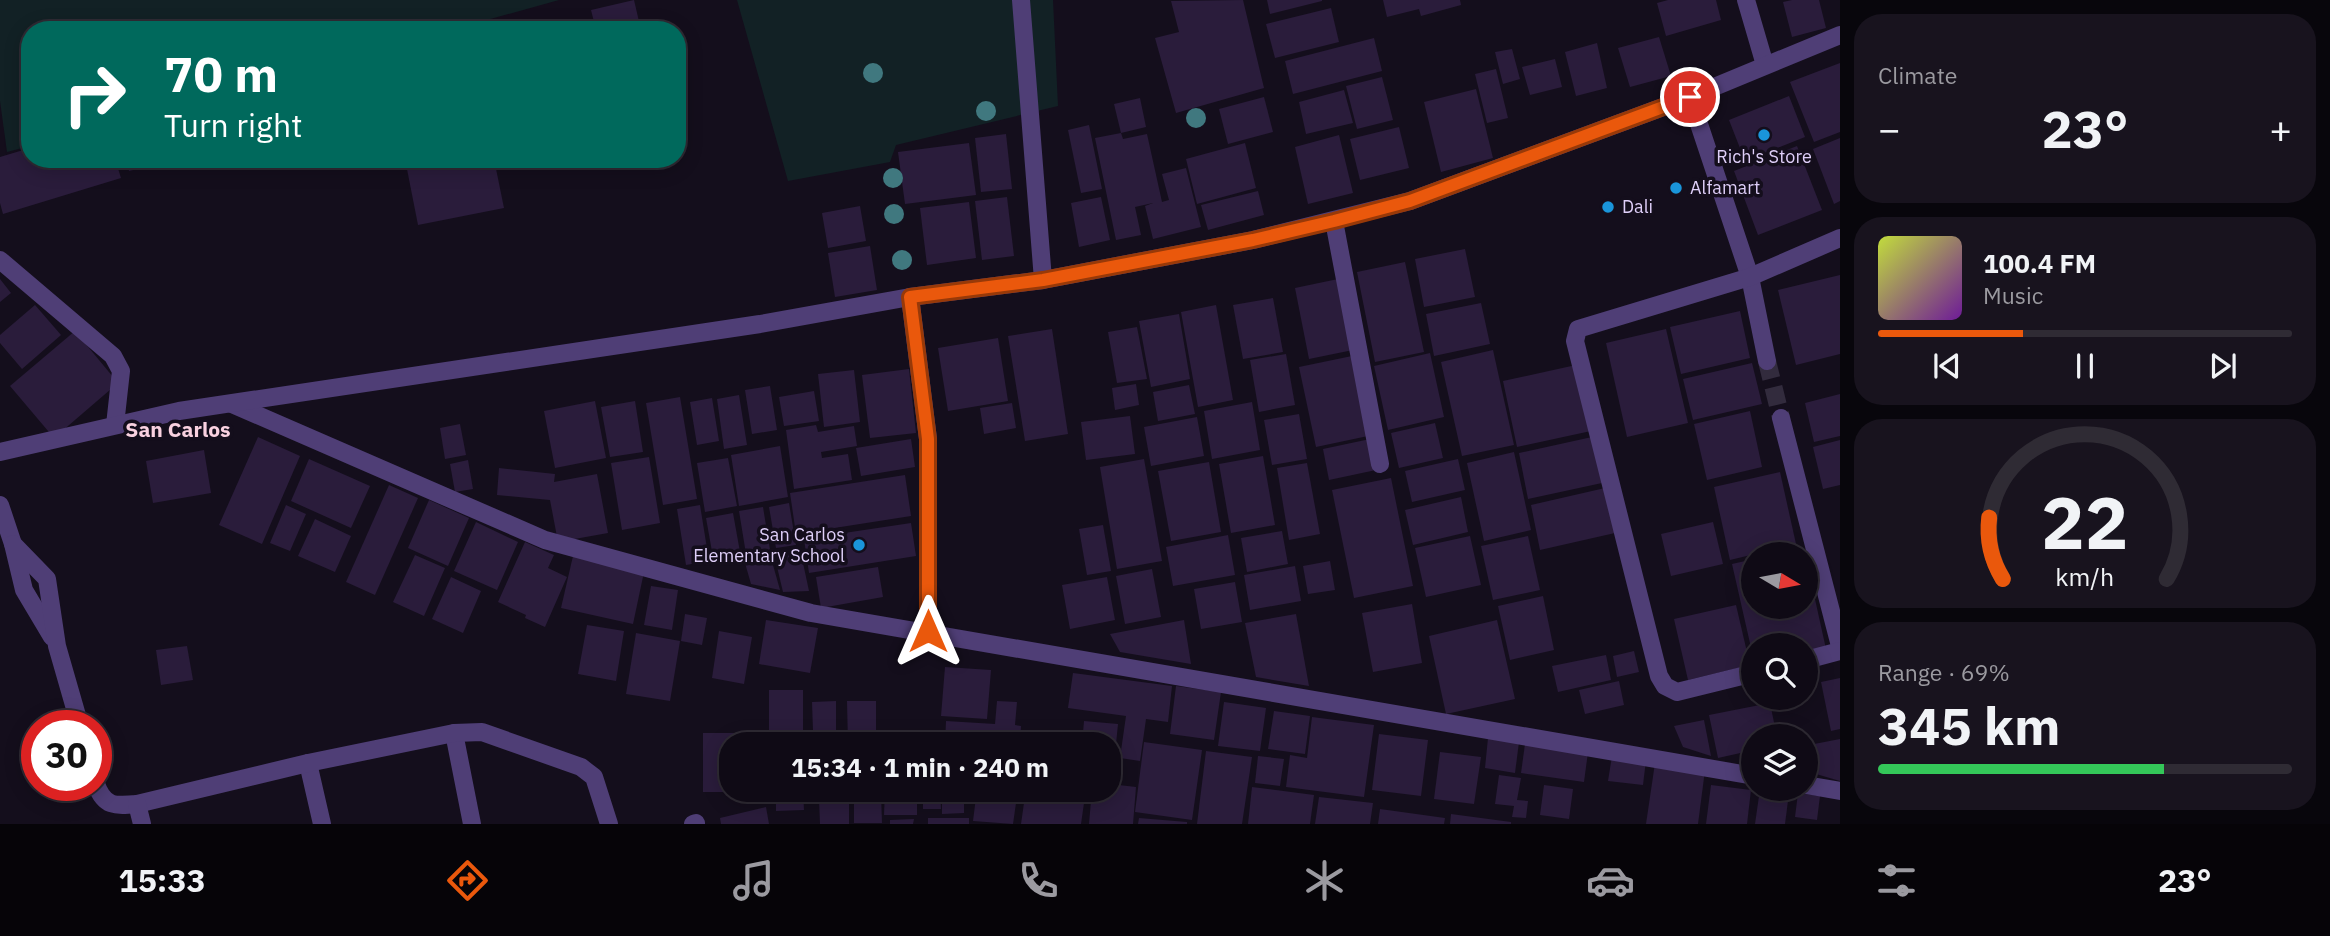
<!DOCTYPE html>
<html lang="en">
<head>
<meta charset="utf-8">
<style>
	:root { --surface:#0f0a15; --page:#18131e; --text:#f1f3f6; --muted:#9b9aa0; --line:#2f2b34; --accent:#ea580c }
	body { margin:0; font-family:"IBM Plex Sans",sans-serif; background:var(--page); color:var(--text); height:100vh; display:flex; flex-direction:column; font-size:26px; white-space:nowrap }
	* { box-sizing:border-box; margin:0 }
	p { font-size:23px; color:var(--muted) }
	.icon { flex:none; width:38px; height:38px; fill:none; stroke:currentColor; stroke-width:2; stroke-linecap:round; stroke-linejoin:round }
	.map { position:relative; flex:1; overflow:hidden }
	.sheet { display:flex; flex-direction:column; gap:14px; padding:14px; background:#08060c; width:490px }
	.sheet>* { flex:none }
	.hud { position:absolute; left:21px; top:21px; width:665px; height:147px; border-radius:28px; box-shadow:0 4px 18px #0003,0 0 0 2px var(--line); background:#00695c; color:#fff; overflow:hidden }
	.needle { width:46px; rotate:100deg }
	.tools { position:absolute; left:1741px; top:542px; display:grid; gap:14px }
	.tools a { display:grid; place-items:center; width:77px; height:77px; border-radius:50%; background:var(--surface); box-shadow:0 4px 18px #0003,0 0 0 2px var(--line); font-size:35px }
	.speed { position:absolute; left:21px; top:710px; display:flex; gap:14px; font-size:35px; font-weight:700; text-align:center }
	.speed>* { display:grid; place-content:center; width:91px; height:91px; border-radius:50%; background:var(--surface); box-shadow:0 4px 18px #0003,0 0 0 2px var(--line); line-height:1 }
	.speed .limit { border:10px solid #d22; background:#fff; color:#111 }
	.pin { position:absolute; display:grid; place-items:center; width:60px; height:60px; color:#fff; margin:-30px; border:4px solid #fff; border-radius:50%; box-shadow:0 2px 7px #0007 }
	.me { position:absolute; width:77px; margin:-38px; rotate:0deg; stroke-linejoin:round; filter:drop-shadow(0 0 5px #0008) }
	.turn { display:flex; align-items:center; gap:24px; height:147px; padding:0 28px; font-size:32px }
	.turn .icon { width:91px; height:91px; stroke-width:2.5 }
	.turn b { display:block; font-size:49px; line-height:60px }
	.big { font-size:52px; font-weight:800; line-height:1.1 }
	.sheet .widget { flex:1; display:flex; flex-direction:column; justify-content:center; gap:10px; min-width:0; padding:0 24px; border-radius:28px; background:var(--page) }
	.sheet .dial { align-items:center; gap:0 }
	.dial svg { height:182px; overflow:visible; fill:none; stroke:var(--line); stroke-width:7; stroke-linecap:round; text-anchor:middle }
	.dial text { fill:var(--text); stroke:none }
	.song { display:flex; align-items:center; gap:21px }
	.cover { width:84px; height:84px; border-radius:10px; background:linear-gradient(135deg,hsl(70 70% 55%),hsl(280 70% 35%)) }
	.played { height:7px; border-radius:4px; background:linear-gradient(90deg,var(--accent) 35%,var(--line) 35%) }
	.keys { display:flex; justify-content:space-around; direction:ltr }
	.heat { display:flex; justify-content:space-between; align-items:center; font-size:38px; direction:ltr }
	.charge { height:10px; border-radius:5px; background:linear-gradient(90deg,#34c759 69%,var(--line) 0) }
	.trip { position:absolute; left:719px; top:732px; width:402px; height:70px; border-radius:28px; background:var(--surface); box-shadow:0 4px 18px #0003,0 0 0 2px var(--line); font-weight:800; line-height:70px; text-align:center }
	.dock { display:flex; height:112px; justify-content:space-around; align-items:center; background:#060408; color:var(--muted) }
	.dock .icon { width:49px; height:49px }
	.dock .active { color:var(--accent) }
	.dock b { font-size:32px; color:var(--text) }
	main { display:flex; flex:1; min-height:0 }
	.map>svg:first-child { display:block }
	.green { fill:#122125 }
	.building { fill:#2a1c3b }
	.lines { fill:none; stroke-linecap:round; stroke-linejoin:round }
	.minor-tunnel { stroke:#322b3d; stroke-width:18; stroke-dasharray:18 9; stroke-linecap:butt }
	.minor { stroke:#4f3e76; stroke-width:18 }
	.tree { fill:#40787f }
	.route-casing { stroke:#983908; stroke-width:18 }
	.route { stroke:#ea580c; stroke-width:12 }
	.poi-dot { fill:#1a95da; stroke:#140e1c; stroke-width:2.5 }
	.labels { text-anchor:middle; stroke-width:7; stroke-linejoin:round; paint-order:stroke }
	.poi-label { font-size:18px; fill:#dfcff9; stroke:#140e1c; text-anchor:start }
	.quarter-label { font-size:21px; font-weight:bold; fill:#f9d1e0; stroke:#140e1c }
</style>
</head>
<body>
<main>
<div class="map">
<svg width="1840" height="824" viewBox="0 0 1840 824">
	<rect width="100%" height="100%" fill="#140e1c"/>
	<!-- green -->
	<g class="green">
		<polygon points="0,0 559,0 451,30 30,30 30,146 7,152 0,101"/>
		<polygon points="737,0 1053,0 1058,106 896,145 890,162 788,181"/>
	</g>
	<!-- building -->
	<g class="building">
		<polygon points="634,0 641,30 596,30 591,10"/>
		<polygon points="1243,0 1264,88 1176,113 1155,38 1179,32 1171,1"/>
		<polygon points="1267,0 1322,0 1322,1 1270,14"/>
		<polygon points="1383,0 1460,0 1461,5 1421,16 1419,9 1387,17"/>
		<polygon points="1668,0 1716,0 1721,20 1666,36 1657,3"/>
		<polygon points="1792,0 1819,0 1826,28 1792,37 1783,2"/>
		<polygon points="1331,8 1339,42 1275,58 1266,24"/>
		<polygon points="1659,37 1671,76 1630,87 1618,48"/>
		<polygon points="1374,38 1382,71 1293,94 1285,61"/>
		<polygon points="1597,43 1607,88 1576,96 1565,52"/>
		<polygon points="1512,49 1520,79 1503,84 1495,52"/>
		<polygon points="1555,59 1562,87 1530,95 1522,67"/>
		<polygon points="1840,63 1840,132 1814,142 1790,82"/>
		<polygon points="1496,69 1508,118 1487,123 1475,74"/>
		<polygon points="1382,77 1393,120 1357,129 1346,86"/>
		<polygon points="1476,89 1493,158 1441,172 1424,102"/>
		<polygon points="1344,90 1353,123 1306,134 1299,102"/>
		<polygon points="1789,96 1805,137 1745,161 1729,120"/>
		<polygon points="1264,97 1273,132 1228,144 1219,109"/>
		<polygon points="1140,98 1146,127 1121,133 1114,104"/>
		<polygon points="1089,125 1102,189 1081,193 1068,130"/>
		<polygon points="1399,127 1409,168 1360,180 1350,139"/>
		<polygon points="1121,133 1123,139 1147,134 1162,202 1169,200 1162,174 1186,168 1201,227 1153,239 1145,206 1153,203 1135,207 1141,235 1116,240 1095,138"/>
		<polygon points="1006,134 1012,189 981,192 975,138"/>
		<polygon points="1339,135 1353,193 1308,204 1295,147"/>
		<polygon points="1840,138 1840,201 1834,204 1813,149"/>
		<polygon points="969,143 976,195 905,204 898,152"/>
		<polygon points="1245,143 1256,188 1197,204 1186,159"/>
		<polygon points="1797,146 1822,210 1758,235 1734,171"/>
		<polygon points="30,148 30,159 115,159 121,178 3,214 0,203 0,157"/>
		<polygon points="127,159 174,159 174,160 129,171"/>
		<polygon points="432,159 494,159 504,208 418,225 406,164"/>
		<polygon points="1258,191 1264,215 1208,230 1201,205"/>
		<polygon points="1007,197 1014,256 982,260 975,201"/>
		<polygon points="1101,197 1110,240 1079,247 1071,203"/>
		<polygon points="969,202 976,258 927,265 920,208"/>
		<polygon points="860,206 866,241 828,248 822,213"/>
		<polygon points="870,246 877,290 835,297 828,253"/>
		<polygon points="1465,249 1475,297 1424,307 1415,259"/>
		<polygon points="1405,262 1424,352 1375,362 1357,272"/>
		<polygon points="1840,275 1840,354 1796,365 1778,290"/>
		<polygon points="0,279 11,293 0,302"/>
		<polygon points="1338,279 1353,350 1309,359 1295,288"/>
		<polygon points="1273,298 1283,352 1243,359 1233,305"/>
		<polygon points="1481,303 1490,344 1434,356 1426,314"/>
		<polygon points="35,305 61,335 22,369 0,343 0,335"/>
		<polygon points="1216,305 1233,400 1198,407 1181,312"/>
		<polygon points="1740,311 1750,358 1681,374 1670,327"/>
		<polygon points="1179,314 1190,379 1151,387 1139,321"/>
		<polygon points="1137,327 1147,379 1117,383 1108,332"/>
		<polygon points="1052,329 1068,434 1025,441 1008,336"/>
		<polygon points="1666,329 1688,423 1627,437 1606,343"/>
		<polygon points="75,331 118,383 54,438 10,386"/>
		<polygon points="998,338 1008,401 948,411 938,348"/>
		<polygon points="1493,350 1514,445 1462,456 1441,362"/>
		<polygon points="1430,353 1444,417 1388,430 1374,366"/>
		<polygon points="1286,354 1295,405 1259,412 1250,360"/>
		<polygon points="1352,356 1368,436 1316,447 1299,367"/>
		<polygon points="1752,363 1762,404 1693,420 1683,379"/>
		<polygon points="1576,365 1591,431 1517,447 1503,381"/>
		<polygon points="909,369 916,433 870,438 862,375"/>
		<polygon points="854,370 860,422 824,427 818,374"/>
		<polygon points="1136,384 1139,405 1115,410 1112,388"/>
		<polygon points="1189,385 1195,414 1158,421 1153,392"/>
		<polygon points="770,386 777,430 752,434 745,390"/>
		<polygon points="814,391 819,421 784,426 779,397"/>
		<polygon points="1840,394 1840,436 1814,442 1805,403"/>
		<polygon points="739,395 747,445 724,449 717,399"/>
		<polygon points="680,397 697,499 663,505 646,403"/>
		<polygon points="712,398 719,441 697,445 690,402"/>
		<polygon points="595,401 606,458 555,468 544,411"/>
		<polygon points="635,401 643,452 610,457 601,407"/>
		<polygon points="1252,402 1260,450 1212,459 1204,411"/>
		<polygon points="1012,403 1016,428 984,434 980,408"/>
		<polygon points="1750,411 1762,467 1707,480 1694,424"/>
		<polygon points="1299,414 1307,459 1272,465 1264,420"/>
		<polygon points="1130,416 1135,454 1086,460 1081,422"/>
		<polygon points="1197,417 1204,456 1151,466 1144,427"/>
		<polygon points="1435,423 1443,458 1399,468 1391,433"/>
		<polygon points="460,424 466,455 445,459 440,428"/>
		<polygon points="816,425 818,432 854,426 857,446 821,452 822,458 848,454 852,480 794,489 786,430"/>
		<polygon points="258,437 300,456 262,544 219,525"/>
		<polygon points="1592,437 1602,483 1528,499 1519,453"/>
		<polygon points="911,439 915,467 861,476 856,448"/>
		<polygon points="1370,439 1376,470 1329,480 1323,449"/>
		<polygon points="1840,440 1840,485 1823,489 1813,447"/>
		<polygon points="780,446 788,497 739,506 731,455"/>
		<polygon points="204,450 211,493 153,503 146,461"/>
		<polygon points="1514,452 1531,530 1484,541 1467,463"/>
		<polygon points="1263,456 1275,525 1231,533 1219,464"/>
		<polygon points="649,457 660,523 622,530 611,463"/>
		<polygon points="728,458 737,506 705,512 697,463"/>
		<polygon points="309,459 370,486 351,528 291,501"/>
		<polygon points="1144,459 1162,561 1117,569 1100,467"/>
		<polygon points="1458,459 1465,490 1412,502 1405,471"/>
		<polygon points="468,460 473,489 455,492 450,464"/>
		<polygon points="1209,462 1221,532 1171,541 1158,471"/>
		<polygon points="1307,463 1320,534 1289,540 1277,468"/>
		<polygon points="499,468 555,474 554,482 597,474 608,533 558,542 550,500 497,495"/>
		<polygon points="1780,472 1796,544 1730,560 1714,487"/>
		<polygon points="905,475 911,516 796,534 790,493"/>
		<polygon points="1391,478 1413,586 1354,598 1332,490"/>
		<polygon points="389,485 418,498 375,595 346,582"/>
		<polygon points="1605,488 1615,533 1540,550 1531,505"/>
		<polygon points="1461,497 1468,532 1413,545 1405,510"/>
		<polygon points="429,500 469,518 448,566 408,548"/>
		<polygon points="789,503 796,545 776,548 769,507"/>
		<polygon points="286,505 306,514 290,551 270,543"/>
		<polygon points="700,505 709,561 686,565 677,509"/>
		<polygon points="763,507 770,550 746,554 739,511"/>
		<polygon points="733,513 740,552 713,557 706,518"/>
		<polygon points="315,519 351,536 335,572 298,556"/>
		<polygon points="476,522 518,542 497,590 454,571"/>
		<polygon points="1713,522 1723,564 1671,576 1661,534"/>
		<polygon points="911,523 916,556 809,573 804,539"/>
		<polygon points="1103,525 1111,571 1087,575 1079,529"/>
		<polygon points="1282,531 1288,564 1247,572 1241,538"/>
		<polygon points="1228,535 1235,575 1173,586 1166,547"/>
		<polygon points="1470,536 1481,585 1426,597 1415,548"/>
		<polygon points="1528,536 1540,590 1493,600 1481,546"/>
		<polygon points="525,542 554,555 548,568 567,577 545,627 525,618 526,615 498,602"/>
		<polygon points="1804,548 1805,555 1778,555 1778,554"/>
		<polygon points="800,549 809,591 783,592 774,554"/>
		<polygon points="415,555 445,568 424,616 393,602"/>
		<polygon points="573,556 644,572 633,624 561,608"/>
		<polygon points="771,558 780,590 751,584 745,563"/>
		<polygon points="1754,559 1754,607 1806,607 1807,563 1826,649 1806,654 1806,646 1754,646 1752,652 1732,564"/>
		<polygon points="1330,561 1335,590 1308,594 1303,566"/>
		<polygon points="1295,566 1301,601 1250,610 1244,575"/>
		<polygon points="878,567 883,597 821,608 816,577"/>
		<polygon points="1152,569 1161,617 1125,624 1116,576"/>
		<polygon points="451,577 481,591 463,633 432,619"/>
		<polygon points="1107,577 1115,620 1070,629 1062,585"/>
		<polygon points="1235,582 1242,622 1201,629 1194,589"/>
		<polygon points="651,586 678,590 672,630 644,625"/>
		<polygon points="1543,596 1554,650 1510,660 1498,606"/>
		<polygon points="1412,604 1422,663 1373,672 1362,613"/>
		<polygon points="1736,605 1750,665 1688,680 1674,619"/>
		<polygon points="685,614 707,618 702,645 681,641"/>
		<polygon points="1296,614 1309,686 1256,677 1245,623"/>
		<polygon points="766,620 818,628 810,673 759,664"/>
		<polygon points="1184,620 1191,664 1120,652 1110,634"/>
		<polygon points="1497,620 1515,699 1446,714 1429,636"/>
		<polygon points="587,625 624,631 616,681 578,674"/>
		<polygon points="719,631 752,637 744,684 712,678"/>
		<polygon points="636,633 680,641 670,701 626,694"/>
		<polygon points="187,646 193,680 161,685 156,650"/>
		<polygon points="1634,651 1639,672 1617,677 1613,656"/>
		<polygon points="1606,655 1611,680 1558,692 1552,666"/>
		<polygon points="945,667 991,670 987,719 941,716"/>
		<polygon points="1073,673 1172,686 1168,722 1146,719 1140,761 1120,758 1126,716 1068,708"/>
		<polygon points="1840,678 1840,729 1831,731 1821,682"/>
		<polygon points="1619,681 1624,705 1585,714 1579,690"/>
		<polygon points="1176,686 1221,692 1214,740 1170,734"/>
		<polygon points="769,690 803,690 803,737 769,738"/>
		<polygon points="836,701 836,730 813,731 812,702"/>
		<polygon points="847,701 876,701 876,744 848,744"/>
		<polygon points="997,701 1017,702 1015,725 1021,726 1020,744 945,744 946,721 995,724"/>
		<polygon points="1224,702 1266,708 1260,751 1218,746"/>
		<polygon points="1770,703 1777,737 1754,737 1754,750 1718,758 1709,715"/>
		<polygon points="1274,711 1310,716 1305,754 1268,749"/>
		<polygon points="1312,717 1374,725 1364,797 1286,787 1290,755 1307,758"/>
		<polygon points="1704,720 1711,756 1683,747 1674,726"/>
		<polygon points="1084,721 1118,724 1115,754 1110,754 1110,744 1082,744"/>
		<polygon points="703,733 757,733 757,744 732,744 732,789 744,789 744,792 703,792"/>
		<polygon points="1379,734 1428,740 1421,796 1372,790"/>
		<polygon points="812,738 837,739 837,744 812,744"/>
		<polygon points="1488,738 1519,742 1515,773 1485,768"/>
		<polygon points="1840,739 1840,781 1816,774 1809,745"/>
		<polygon points="1144,742 1202,750 1192,820 1135,812"/>
		<polygon points="1525,744 1588,752 1584,782 1521,773"/>
		<polygon points="1206,751 1252,757 1242,824 1197,824"/>
		<polygon points="1440,752 1481,757 1474,804 1434,799"/>
		<polygon points="1258,756 1284,759 1280,786 1255,783"/>
		<polygon points="1612,756 1646,760 1643,785 1608,781"/>
		<polygon points="1655,763 1705,770 1698,824 1646,824"/>
		<polygon points="1499,775 1521,778 1517,800 1528,801 1526,818 1512,817 1514,806 1495,804"/>
		<polygon points="1110,784 1136,787 1133,824 1089,824 1092,789 1110,789"/>
		<polygon points="1544,785 1573,789 1569,819 1540,815"/>
		<polygon points="1711,785 1751,790 1747,824 1706,824"/>
		<polygon points="1252,787 1314,795 1310,824 1248,824"/>
		<polygon points="885,789 917,789 917,815 884,815"/>
		<polygon points="923,789 940,789 941,809 923,809"/>
		<polygon points="942,789 964,789 964,813 942,814"/>
		<polygon points="977,789 1018,789 1013,824 973,821"/>
		<polygon points="1026,789 1086,789 1081,824 1021,824"/>
		<polygon points="1760,789 1789,793 1785,824 1755,824"/>
		<polygon points="803,791 804,810 776,811 776,792"/>
		<polygon points="1798,793 1820,796 1817,820 1795,817"/>
		<polygon points="854,794 881,794 882,823 854,823"/>
		<polygon points="1319,797 1373,803 1370,824 1315,824"/>
		<polygon points="819,799 849,799 849,824 820,824"/>
		<polygon points="766,807 769,824 721,824 720,818"/>
		<polygon points="1380,809 1445,818 1444,824 1378,824"/>
		<polygon points="1451,814 1511,822 1511,824 1450,824"/>
		<rect x="928" y="818" width="41" height="6"/>
		<polygon points="1139,818 1187,822 1187,824 1138,824"/>
		<polygon points="914,819 913,824 890,824 890,820"/>
	</g>
	<g class="lines">
		<!-- minor-tunnel -->
		<polyline class="minor-tunnel" points="1767,361 1781,418"/>
		<!-- minor -->
		<g class="minor">
			<polyline points="1021,0 1043,280"/>
			<polyline points="1746,0 1765,65"/>
			<polyline points="1690,97 1750,277 1767,361"/>
			<polyline points="1334,221 1380,464"/>
			<polyline points="0,260 113,356 121,371 115,425"/>
			<polyline points="910,297 928,439 928,631"/>
			<polyline points="232,404 545,540 811,613 1754,776"/>
			<polyline points="1781,418 1840,646"/>
			<polyline points="0,452 179,411 760,324 910,297 1043,280 1253,240 1410,201 1690,97 1840,35"/>
			<polyline points="0,505 13,544 24,590 52,637"/>
			<polyline points="13,544 47,579 57,646 80,726"/>
			<polyline points="1806,660 1840,651"/>
			<polyline points="1754,673 1677,692 1665,686 1659,676 1575,341 1578,329 1750,277 1840,238"/>
			<polyline points="454,733 472,824"/>
			<polyline points="308,763 322,824"/>
			<path d="M96,784C104,807 115,806 137,804L308,763L454,733L482,732L581,767L594,777L609,824"/>
			<polyline points="1806,785 1840,791"/>
			<polyline points="137,804 142,824"/>
			<polyline points="693,824 696,823"/>
		</g>
	</g>
	<!-- trees -->
	<g class="tree">
		<circle cx="873" cy="73" r="10"/>
		<circle cx="986" cy="111" r="10"/>
		<circle cx="1196" cy="118" r="10"/>
		<circle cx="893" cy="178" r="10"/>
		<circle cx="894" cy="214" r="10"/>
		<circle cx="902" cy="260" r="10"/>
	</g>
	<g class="lines">
		<!-- route casing -->
		<g class="route-casing">
			<polyline id="route" points="928,631 928,439 910,297 1043,280 1253,240 1334,221 1410,201 1690,97"/>
		</g>
		<!-- route -->
		<use href="#route" class="route"/>
	</g>
	<!-- markers -->
	<g class="poi-dot">
		<circle cx="1764" cy="135" r="7"/>
		<circle cx="1676" cy="188" r="7"/>
		<circle cx="1608" cy="207" r="7"/>
		<circle cx="859" cy="545" r="7"/>
	</g>
	<g class="labels">
		<!-- poi labels -->
		<g class="poi-label">
			<text x="1764" y="163" text-anchor="middle">Rich's Store</text>
			<text x="1690" y="194">Alfamart</text>
			<text x="1622" y="213">Dali</text>
			<text x="845" y="541" text-anchor="end">San Carlos<tspan x="845" dy="21">Elementary School</tspan></text>
		</g>
		<!-- quarter labels -->
		<g class="quarter-label">
			<text x="178" y="437">San Carlos</text>
		</g>
	</g>
</svg>
<div class="tools">
<a><svg class="needle" viewBox="-14 -14 28 28"><path d="M0-13l5 13h-10z" fill="#e53935"/><path d="M0 13l5-13h-10z" fill="#9b9aa0"/></svg></a>
<a><svg class="icon" aria-label="search" viewBox="0 0 24 24"><circle cx="10" cy="10" r="6"/><path d="M15 15l6 6"/></svg></a>
<a><svg class="icon" aria-label="layers" viewBox="0 0 24 24"><path d="M12 4l9 5-9 5-9-5zM3 14l9 5 9-5"/></svg></a>
</div>
<div class="speed"><div class="limit">30</div></div>
<div class="pin" style="left:1690px;top:97px;background:#d93025"><svg class="icon" aria-label="arrive" viewBox="0 0 24 24"><path d="M6 21V4h12l-3 4 3 4H6"/></svg></div>
<svg class="me" style="left:928px;top:631px" viewBox="-20 -20 40 40"><path d="M0-17L14 15 0 8-14 15z" fill="#ea580c" stroke="#fff" stroke-width="4"/></svg>
<div class="trip">15:34 · 1 min · 240 m</div>
<div class="hud">
<div class="turn"><svg class="icon" aria-label="right" viewBox="0 0 24 24"><path d="M7 20v-9h11M14 6l5 5-5 5"/></svg><div><b>70 m</b>Turn right</div></div>
</div>
</div>
<section class="sheet">
<div class="widget"><p>Climate</p>
<div class="heat"><a>−</a><b class="big">23°</b><a>+</a></div>
</div>
<div class="widget">
<div class="song"><i class="cover"></i><div><b>100.4 FM</b><p>Music</p></div></div>
<div class="played"></div>
<div class="keys"><svg class="icon" aria-label="previous" viewBox="0 0 24 24"><path d="M18 5L8 12l10 7zM5 5v14"/></svg><svg class="icon" aria-label="pause" viewBox="0 0 24 24"><path d="M8 5v14M16 5v14"/></svg><svg class="icon" aria-label="next" viewBox="0 0 24 24"><path d="M6 5l10 7-10 7zM19 5v14"/></svg></div>
</div>
<div class="widget dial"><svg viewBox="0 0 100 80">
<path d="M14 69A42 42 0 1 1 86 69"/>
<path d="M14 69A42 42 0 0 1 8 42" stroke="#ea580c"/>
<text x="50" y="56" font-size="32" font-weight="700">22</text>
<text x="50" y="72" font-size="11">km/h</text>
</svg></div>
<div class="widget"><p>Range · 69%</p><b class="big">345 km</b><div class="charge"></div></div>
</section>
</main>
<nav class="dock">
<b>15:33</b>
<svg class="icon active" aria-label="directions" viewBox="0 0 24 24"><path d="M12 3l9 9-9 9-9-9zM9 14v-3h6M13 9l2 2-2 2"/></svg>
<svg class="icon" aria-label="music" viewBox="0 0 24 24"><path d="M9 18V5l10-2v13"/><circle cx="6" cy="18" r="3"/><circle cx="16" cy="16" r="3"/></svg>
<svg class="icon" aria-label="phone" viewBox="0 0 24 24"><path d="M5 4h4l2 5-3 2q2 4 5 5l2-3 5 2v4C11 20 4 13 5 4z"/></svg>
<svg class="icon" aria-label="climate" viewBox="0 0 24 24"><path d="M12 3v18M4 7l16 10M4 17L20 7"/></svg>
<svg class="icon" aria-label="car" viewBox="0 0 24 24"><path d="M5 17H2v-5l4-1 3-4h7l3 4 3 1v5h-3M9 17h6M6 11h13"/><circle cx="7" cy="17" r="2"/><circle cx="17" cy="17" r="2"/></svg>
<svg class="icon" aria-label="filters" viewBox="0 0 24 24"><path d="M4 7h16M4 17h16"/><circle cx="9" cy="7" r="2"/><circle cx="15" cy="17" r="2"/></svg>
<b>23°</b>
</nav>
</body>
</html>
